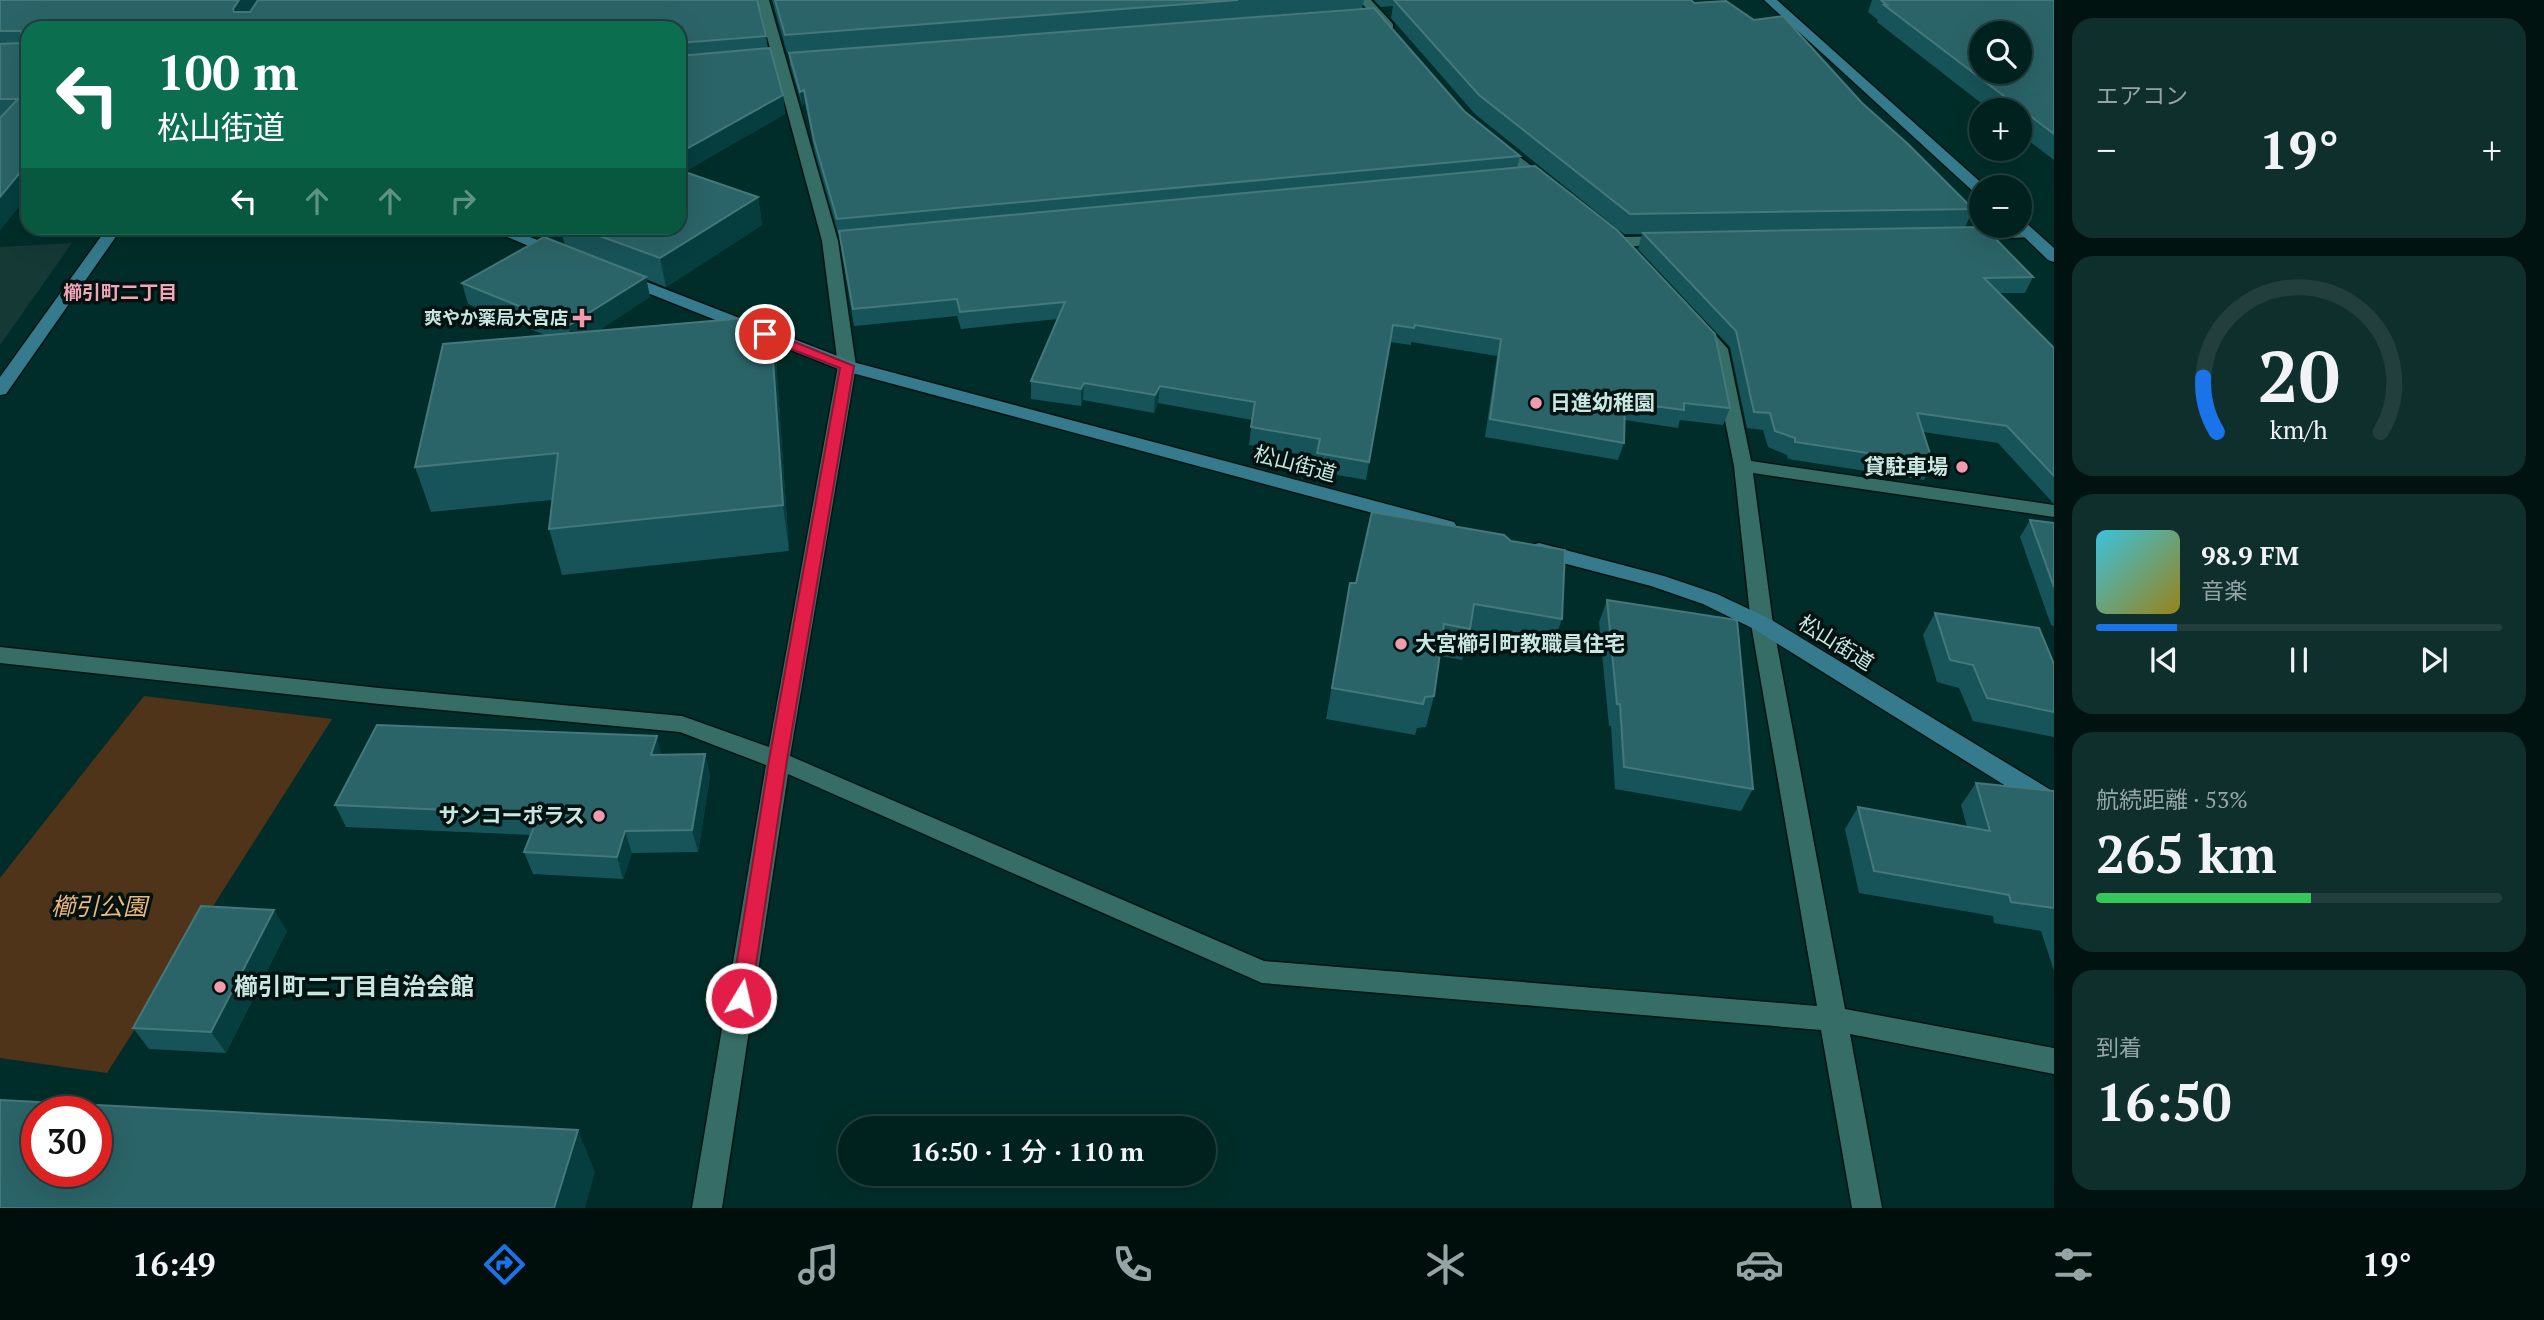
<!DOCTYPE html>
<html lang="ja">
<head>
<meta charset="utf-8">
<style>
	:root { --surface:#00221f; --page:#0e2f2c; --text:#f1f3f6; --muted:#95a4a4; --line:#223f3d; --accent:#1a73e8 }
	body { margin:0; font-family:"PT Serif","Noto Sans JP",serif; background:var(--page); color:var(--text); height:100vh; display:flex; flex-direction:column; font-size:26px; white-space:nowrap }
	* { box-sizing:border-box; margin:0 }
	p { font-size:23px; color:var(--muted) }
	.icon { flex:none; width:38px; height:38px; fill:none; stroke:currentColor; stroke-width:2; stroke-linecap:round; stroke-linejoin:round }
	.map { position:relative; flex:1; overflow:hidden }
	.drawer { display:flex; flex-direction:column; gap:18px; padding:18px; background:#001311; width:490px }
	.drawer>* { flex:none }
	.hud { position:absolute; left:21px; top:21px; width:665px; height:214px; border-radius:21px; box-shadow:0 7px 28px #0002,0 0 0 2px var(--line); background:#0b6e4f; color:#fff; overflow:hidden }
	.tools { position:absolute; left:1969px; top:21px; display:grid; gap:14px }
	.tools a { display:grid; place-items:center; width:63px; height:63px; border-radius:50%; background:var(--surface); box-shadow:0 7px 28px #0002,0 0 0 2px var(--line); font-size:35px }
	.speed { position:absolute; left:21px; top:1096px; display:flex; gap:14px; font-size:35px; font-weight:700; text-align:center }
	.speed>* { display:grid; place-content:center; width:91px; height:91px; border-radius:50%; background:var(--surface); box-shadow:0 7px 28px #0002,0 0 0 2px var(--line); line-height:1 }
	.speed .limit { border:10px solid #d22; background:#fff; color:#111 }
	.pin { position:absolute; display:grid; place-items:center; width:60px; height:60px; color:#fff; margin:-30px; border:4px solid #fff; border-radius:50%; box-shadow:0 2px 7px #0007 }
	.me { position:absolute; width:77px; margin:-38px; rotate:9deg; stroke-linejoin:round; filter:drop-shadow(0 0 5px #0008) }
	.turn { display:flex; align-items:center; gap:24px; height:147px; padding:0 21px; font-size:32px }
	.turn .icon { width:91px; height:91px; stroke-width:2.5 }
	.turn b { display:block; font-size:49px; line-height:60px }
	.lanes { display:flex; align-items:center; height:66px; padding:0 21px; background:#0003; justify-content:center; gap:35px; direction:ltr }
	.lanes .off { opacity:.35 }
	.big { font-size:52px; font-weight:600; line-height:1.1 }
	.drawer .card { flex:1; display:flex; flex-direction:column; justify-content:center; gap:10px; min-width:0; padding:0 24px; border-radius:21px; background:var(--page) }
	.drawer .dial { align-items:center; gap:0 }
	.dial svg { height:182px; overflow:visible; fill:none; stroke:var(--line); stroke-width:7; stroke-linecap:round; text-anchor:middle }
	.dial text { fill:var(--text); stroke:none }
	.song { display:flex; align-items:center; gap:21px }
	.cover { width:84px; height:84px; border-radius:10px; background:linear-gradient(135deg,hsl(190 70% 55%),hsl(50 70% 35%)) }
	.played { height:7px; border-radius:4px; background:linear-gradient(90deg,var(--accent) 20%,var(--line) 20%) }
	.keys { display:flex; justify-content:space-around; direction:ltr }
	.heat { display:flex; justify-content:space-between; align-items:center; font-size:38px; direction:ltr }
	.charge { height:10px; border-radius:5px; background:linear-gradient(90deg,#34c759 53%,var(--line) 0) }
	.trip { position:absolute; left:838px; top:1116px; width:378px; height:70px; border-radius:35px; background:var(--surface); box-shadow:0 7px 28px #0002,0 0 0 2px var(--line); font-weight:600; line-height:70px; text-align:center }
	.tabs { display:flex; height:112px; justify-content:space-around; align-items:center; background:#000e0c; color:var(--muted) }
	.tabs .icon { width:49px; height:49px }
	.tabs .current { color:var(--accent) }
	.tabs b { font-size:32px; color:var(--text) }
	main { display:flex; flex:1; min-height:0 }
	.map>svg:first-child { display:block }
	.built { fill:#153935 }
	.green { fill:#4f3419 }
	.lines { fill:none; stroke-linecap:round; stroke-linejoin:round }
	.street-casing { stroke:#001411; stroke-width:3 }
	.secondary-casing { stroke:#001411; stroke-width:3 }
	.street { fill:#366d66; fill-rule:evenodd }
	.secondary { fill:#357b8d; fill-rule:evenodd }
	.wall { fill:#175459 }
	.shaded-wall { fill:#063e40 }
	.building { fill:#2b6468; stroke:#44787b; stroke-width:2; fill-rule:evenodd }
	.route { fill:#e11d48; stroke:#92132f; stroke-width:2 }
	.poi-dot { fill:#f29aae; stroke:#001311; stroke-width:2.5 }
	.labels { text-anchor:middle; stroke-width:7; stroke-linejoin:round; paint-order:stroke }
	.far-poi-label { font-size:18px; font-weight:bold; fill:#cae6e1; stroke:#001311; text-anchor:end }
	.far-neighbourhood-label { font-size:19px; font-weight:bold; fill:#f7a4b7; stroke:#001311 }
	.poi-label { font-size:21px; font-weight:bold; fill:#cae6e1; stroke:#001311; text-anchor:start }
	.street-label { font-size:21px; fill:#cae6e1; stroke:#001311 }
	.near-park-label { font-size:24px; font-style:italic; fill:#f2b477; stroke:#001311 }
	.near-poi-label { font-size:24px; font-weight:bold; fill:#cae6e1; stroke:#001311; text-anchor:start }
</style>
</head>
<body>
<main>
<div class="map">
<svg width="2054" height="1208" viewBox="0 0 2054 1208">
	<rect width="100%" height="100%" fill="#002d29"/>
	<!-- built -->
	<polygon class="built" points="72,243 0,345 0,247"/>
	<!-- green -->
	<polygon class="green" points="144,696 332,719 107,1073 0,1058 0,878"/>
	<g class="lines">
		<!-- street casing -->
		<g class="street-casing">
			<g id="street">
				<polygon points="757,0 769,0 838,241 856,366 790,756 1264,961 1817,1006 1751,624 1734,466 1711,350 1690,326 1692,322 1704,322 1728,349 1751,461 2054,505 2054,517 1753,473 1773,624 1845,1009 2054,1048 2054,1074 1850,1034 1882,1208 1852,1208 1821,1030 1262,983 788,774 722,1208 692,1208 766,765 680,732 379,704 0,663 0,647 379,688 682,716 769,747 838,366 822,241"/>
				<polygon points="1359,0 1371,0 1393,24 1393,30 1385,30"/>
				<polygon points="1497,139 1552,182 1554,185 1552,188 1542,188 1492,146 1490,143"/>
				<polygon points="2029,229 2034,231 2037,234 2034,237 1964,240 1956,235 1964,230"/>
				<polygon points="1669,236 1677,241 1674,244 1619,247 1611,242 1619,237"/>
			</g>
		</g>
		<!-- secondary casing -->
		<g class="secondary-casing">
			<g id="secondary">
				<polygon points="1764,0 1777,0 1986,187 1981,187 1981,195 1976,194"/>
				<polygon points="2020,220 2025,222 2054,248 2054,262 2048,260 2015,228 2013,226 2020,226"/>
				<polygon points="107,228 122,228 6,394 0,395 0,377"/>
				<polygon points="486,228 506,228 564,250 566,253 564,256 552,256"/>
				<polygon points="621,272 853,362 1454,522 1457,527 1454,532 1447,533 841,370 615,280 613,277"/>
				<polygon points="1539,543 1664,576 1717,594 1770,619 2054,792 2054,813 2046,811 1754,629 1703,604 1651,586 1532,555 1529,550 1532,545"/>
			</g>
		</g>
		<!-- street -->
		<use href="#street" class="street"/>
		<!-- secondary -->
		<use href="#secondary" class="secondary"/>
	</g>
	<!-- wall -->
	<g class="wall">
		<polygon points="0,0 258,0 256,3 258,0 757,0 766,36 768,49 770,48 783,95 785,114 684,172 758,197 762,225 666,287 646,279 650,297 598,330 770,316 776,359 789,551 562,575 549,529 552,500 431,512 415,467 443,344 545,335 468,304 462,283 544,237 565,245 560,228 679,228 679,28 28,28 28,195 0,230"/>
		<polygon points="772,0 1364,0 1362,8 922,43 1464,111 1520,156 1517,168 1730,408 1723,425 1680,420 1678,428 1625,420 1624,443 1618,460 1485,437 1497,356 1411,342 1411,345 1390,342 1366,480 1314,471 1316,457 1249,445 1252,420 1158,403 1154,413 1083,400 1081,406 1031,399 1031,381 1058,319 961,329 957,316 854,326 841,247 840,233 838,233 815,153 805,103 802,105 790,65 789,53 787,53"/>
		<polygon points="1374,0 1691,0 1862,103 1973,209 1965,228 2033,277 2025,293 1999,293 2054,348 2054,504 1998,443 1923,432 1933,463 1924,480 1788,459 1787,455 1768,447 1763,430 1747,428 1730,347 1638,249 1642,234 1624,234 1475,114 1391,18 1393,6 1381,7"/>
		<polygon points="1872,0 2054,0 2054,160 2020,134 2020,110 1990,110 1877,22 1878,20 1868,12"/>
		<polygon points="2030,520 2054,523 2054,626 2051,625 2020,537"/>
		<polygon points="1350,583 1562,619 1551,650 1469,636 1462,660 1440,656 1434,696 1426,727 1417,728 1415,735 1326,719"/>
		<polygon points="1607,600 1753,789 1741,811 1615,789 1611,726 1609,726 1599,622"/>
		<polygon points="1935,613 2054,712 2054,737 1973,721 1959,688 1937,682 1923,635"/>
		<polygon points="705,754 710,776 698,852 632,853 623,879 533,874 524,852 531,835 346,827 335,805 662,755"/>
		<polygon points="1976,783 2054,791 2054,971 2041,931 1994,923 1993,916 1859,893 1845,829 1858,807 1967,827 1961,805"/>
		<polygon points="287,931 226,1053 149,1049 133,1028"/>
	</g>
	<!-- shaded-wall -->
	<g class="shaded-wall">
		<polygon points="239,0 258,0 240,27 233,9"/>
		<polygon points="804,90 805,103 802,105 800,92"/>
		<polygon points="783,95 785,114 679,175 679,153"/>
		<polygon points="28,163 28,195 0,230 0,197"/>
		<polygon points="758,197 762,225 666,287 660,258"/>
		<polygon points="646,277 650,297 574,347 568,326"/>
		<polygon points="770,316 776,359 789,551 783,505"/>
		<polygon points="1084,383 1083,400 1081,406 1081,389"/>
		<polygon points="1160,386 1158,403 1154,413 1155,395"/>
		<polygon points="657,736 662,758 651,755"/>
		<polygon points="705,754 710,776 698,852 692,830"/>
		<polygon points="625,831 632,853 623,879 617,857"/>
		<polygon points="274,910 287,931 226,1053 211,1032"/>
		<polygon points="578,1130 595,1172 585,1208 554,1208"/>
	</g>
	<!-- building -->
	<g class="building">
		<polygon points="0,0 239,0 233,9 234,12 250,12 258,0 757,0 766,36 679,43 679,28 28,28 28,163 0,197 0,118 18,99 0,99 0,44 19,43 22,41 21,31 0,31"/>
		<polygon points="775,0 1238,0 785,35"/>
		<polygon points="1394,0 1691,0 1694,3 1726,1 1754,20 1783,16 1862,103 1908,144 1973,209 1630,214 1479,95"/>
		<path d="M1881,0H2054V134L1884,5H1887ZM1981,33H2020V72H1981Z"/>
		<polygon points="1374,8 1464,111 1520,156 837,219 814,140 804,90 800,92 789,53"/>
		<polygon points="770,48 783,95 679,153 679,56"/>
		<polygon points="1535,166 1617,230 1715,334 1730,408 1684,403 1684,410 1625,402 1624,443 1490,419 1501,339 1415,325 1414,328 1393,325 1369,462 1317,453 1320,439 1251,427 1255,402 1160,386 1155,395 1084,383 1081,389 1031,381 1065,302 960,312 957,299 853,309 839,231"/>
		<polygon points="679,170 758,197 660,258 578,228 679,228"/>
		<polygon points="1984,227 2033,277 1984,278 2054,348 2054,476 2007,426 1917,413 1933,463 1795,442 1795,438 1775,431 1770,413 1754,412 1736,331 1643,233"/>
		<polygon points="544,237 646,277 568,326 462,283"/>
		<polygon points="770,316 783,505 549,529 558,453 415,467 443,344"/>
		<polygon points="1372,512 1504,535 1511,541 1565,550 1562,619 1474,604 1470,629 1444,624 1434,696 1425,697 1423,704 1332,688 1350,583 1356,583"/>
		<polygon points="2030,520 2054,523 2054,587"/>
		<polygon points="1607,600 1737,620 1753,789 1624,767 1620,704 1617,704"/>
		<polygon points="1935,613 2039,628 2054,664 2054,712 1987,698 1973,665 1950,660"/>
		<polygon points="377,725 657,736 651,755 705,754 692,830 625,831 617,857 524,852 539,814 335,805"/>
		<polygon points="1976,783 2054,791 2054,908 2011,902 2009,895 1874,871 1858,807 1990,831"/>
		<polygon points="201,906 274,910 211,1032 133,1028"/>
		<path d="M0,1100L578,1130L554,1208H0ZM37,1111H96V1171H37Z"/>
	</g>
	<!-- route -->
	<polygon class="route" points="765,330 854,366 787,760 751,998 748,1004 741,1007 734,1004 731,998 769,760 840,368 760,337 758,334"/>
	<!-- markers -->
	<g class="poi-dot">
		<path d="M578.5 307.5h7v7h7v7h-7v7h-7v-7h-7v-7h7z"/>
		<circle cx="1536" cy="403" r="7"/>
		<circle cx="1962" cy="467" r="7"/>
		<circle cx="1401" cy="644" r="7"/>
		<circle cx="599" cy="816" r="7"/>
		<circle cx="220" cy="987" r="7"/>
	</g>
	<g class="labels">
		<!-- far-poi labels -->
		<g class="far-poi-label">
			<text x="568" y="324">爽やか薬局大宮店</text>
		</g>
		<!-- far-neighbourhood labels -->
		<g class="far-neighbourhood-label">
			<text x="120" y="299">櫛引町二丁目</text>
		</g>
		<!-- poi labels -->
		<g class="poi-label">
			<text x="1550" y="410">日進幼稚園</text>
			<text x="1948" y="474" text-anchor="end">貸駐車場</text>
			<text x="1415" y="651">大宮櫛引町教職員住宅</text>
			<text x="585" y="823" text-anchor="end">サンコーポラス</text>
		</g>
		<!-- street labels -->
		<g class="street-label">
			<text transform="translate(1295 464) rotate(15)" y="7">松山街道</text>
			<text transform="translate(1836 643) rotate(32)" y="7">松山街道</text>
		</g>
		<!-- near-park labels -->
		<g class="near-park-label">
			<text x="99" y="915">櫛引公園</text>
		</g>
		<!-- near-poi labels -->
		<g class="near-poi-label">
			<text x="234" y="995">櫛引町二丁目自治会館</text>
		</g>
	</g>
</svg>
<div class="tools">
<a><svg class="icon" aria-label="search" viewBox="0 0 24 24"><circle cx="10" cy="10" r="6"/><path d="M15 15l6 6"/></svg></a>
<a>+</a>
<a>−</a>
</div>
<div class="speed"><div class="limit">30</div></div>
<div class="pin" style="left:765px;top:334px;background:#d93025"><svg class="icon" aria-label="arrive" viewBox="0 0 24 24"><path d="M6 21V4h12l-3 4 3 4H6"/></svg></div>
<svg class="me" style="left:741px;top:998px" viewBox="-20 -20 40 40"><circle r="17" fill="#e11d48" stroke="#fff" stroke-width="3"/><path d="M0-11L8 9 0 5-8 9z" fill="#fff"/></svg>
<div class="trip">16:50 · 1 分 · 110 m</div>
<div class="hud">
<div class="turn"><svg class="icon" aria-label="left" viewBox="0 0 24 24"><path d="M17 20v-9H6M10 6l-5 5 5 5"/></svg><div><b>100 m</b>松山街道</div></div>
<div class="lanes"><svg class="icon" aria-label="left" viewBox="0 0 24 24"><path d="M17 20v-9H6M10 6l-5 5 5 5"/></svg><svg class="icon off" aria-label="ahead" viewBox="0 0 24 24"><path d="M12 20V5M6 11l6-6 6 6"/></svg><svg class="icon off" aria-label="ahead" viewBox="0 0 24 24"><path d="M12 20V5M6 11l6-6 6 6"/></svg><svg class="icon off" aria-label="right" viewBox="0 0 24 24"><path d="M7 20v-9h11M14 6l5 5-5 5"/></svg></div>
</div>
</div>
<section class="drawer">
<div class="card"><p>エアコン</p>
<div class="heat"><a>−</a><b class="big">19°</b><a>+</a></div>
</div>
<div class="card dial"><svg viewBox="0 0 100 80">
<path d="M14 69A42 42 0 1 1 86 69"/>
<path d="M14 69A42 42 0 0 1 8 45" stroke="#1a73e8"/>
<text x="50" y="56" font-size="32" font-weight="700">20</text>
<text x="50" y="72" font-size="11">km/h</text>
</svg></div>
<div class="card">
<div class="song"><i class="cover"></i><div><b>98.9 FM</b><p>音楽</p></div></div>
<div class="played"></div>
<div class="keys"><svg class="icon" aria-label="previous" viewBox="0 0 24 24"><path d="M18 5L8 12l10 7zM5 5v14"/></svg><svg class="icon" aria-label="pause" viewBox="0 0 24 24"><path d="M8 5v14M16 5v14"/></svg><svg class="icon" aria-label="next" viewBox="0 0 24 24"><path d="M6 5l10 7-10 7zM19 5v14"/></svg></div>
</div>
<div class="card"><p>航続距離 · 53%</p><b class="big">265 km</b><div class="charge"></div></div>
<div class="card"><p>到着</p><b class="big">16:50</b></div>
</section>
</main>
<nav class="tabs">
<b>16:49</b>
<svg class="icon current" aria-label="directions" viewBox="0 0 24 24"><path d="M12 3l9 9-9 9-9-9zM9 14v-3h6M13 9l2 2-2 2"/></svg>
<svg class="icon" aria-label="music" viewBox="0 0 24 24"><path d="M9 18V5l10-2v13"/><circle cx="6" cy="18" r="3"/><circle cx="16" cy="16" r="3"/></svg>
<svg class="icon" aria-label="phone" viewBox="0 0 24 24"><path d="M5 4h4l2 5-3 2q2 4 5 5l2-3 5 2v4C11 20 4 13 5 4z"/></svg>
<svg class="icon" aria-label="climate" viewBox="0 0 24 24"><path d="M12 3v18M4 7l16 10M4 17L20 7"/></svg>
<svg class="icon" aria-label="car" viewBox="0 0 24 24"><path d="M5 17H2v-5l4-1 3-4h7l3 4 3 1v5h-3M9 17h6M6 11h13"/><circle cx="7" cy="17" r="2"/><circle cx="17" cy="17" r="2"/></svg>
<svg class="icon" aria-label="filters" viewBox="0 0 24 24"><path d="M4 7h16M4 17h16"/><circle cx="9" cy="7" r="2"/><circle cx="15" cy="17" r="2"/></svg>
<b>19°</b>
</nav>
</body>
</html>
